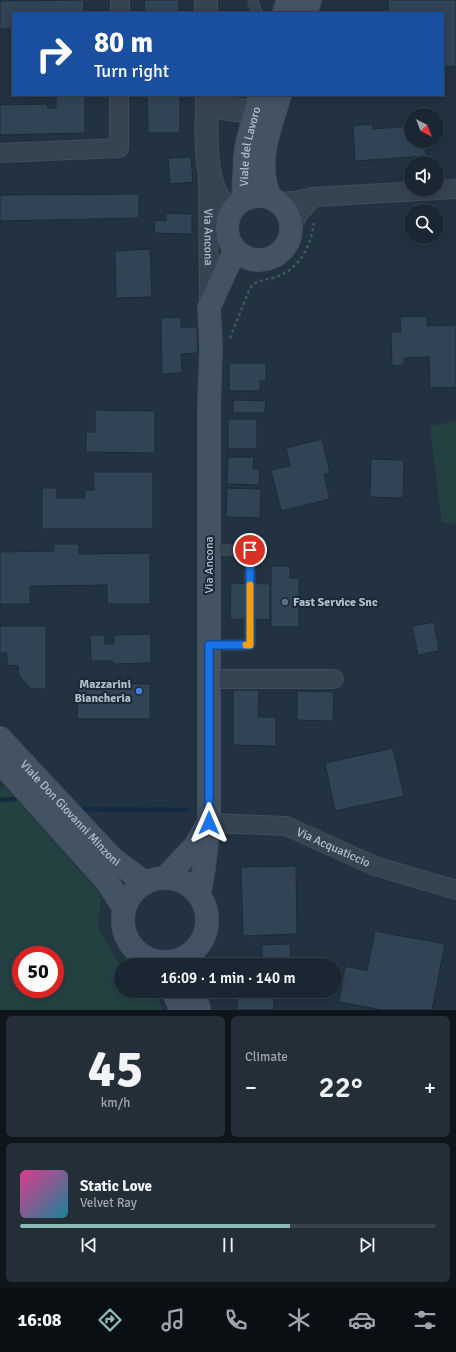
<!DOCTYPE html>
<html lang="en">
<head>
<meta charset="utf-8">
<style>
	:root { --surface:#1a2631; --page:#232e39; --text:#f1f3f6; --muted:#9fa5ab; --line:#38434d; --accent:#8bbbb9 }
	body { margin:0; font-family:Signika,sans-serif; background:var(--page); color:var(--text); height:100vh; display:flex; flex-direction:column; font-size:15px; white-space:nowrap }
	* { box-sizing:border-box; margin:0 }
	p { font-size:13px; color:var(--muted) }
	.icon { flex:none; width:22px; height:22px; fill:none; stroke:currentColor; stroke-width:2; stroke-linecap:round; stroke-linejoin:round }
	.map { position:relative; height:1010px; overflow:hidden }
	.panel { display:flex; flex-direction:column; gap:6px; padding:6px; background:#0e151b; flex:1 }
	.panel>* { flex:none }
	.banner { position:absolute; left:12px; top:12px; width:432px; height:84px; border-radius:0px; box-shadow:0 2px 10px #0003,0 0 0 1px var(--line); background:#1a4fa0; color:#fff; overflow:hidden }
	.needle { width:26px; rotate:138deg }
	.buttons { position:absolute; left:404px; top:108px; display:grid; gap:8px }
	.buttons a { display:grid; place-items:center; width:40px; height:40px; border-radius:50%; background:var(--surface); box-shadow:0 2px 10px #0003,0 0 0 1px var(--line); font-size:20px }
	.speed { position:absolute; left:12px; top:946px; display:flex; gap:8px; font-size:20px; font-weight:700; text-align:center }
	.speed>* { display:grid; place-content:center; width:52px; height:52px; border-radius:50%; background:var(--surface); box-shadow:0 2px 10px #0003,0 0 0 1px var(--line); line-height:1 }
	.speed .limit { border:6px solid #d22; background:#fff; color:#111 }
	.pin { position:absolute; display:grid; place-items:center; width:34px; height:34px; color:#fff; margin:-17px; border:2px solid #fff; border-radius:50%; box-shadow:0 1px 4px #0007 }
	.me { position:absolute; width:44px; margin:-22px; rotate:0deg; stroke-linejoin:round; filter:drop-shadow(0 0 3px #0008) }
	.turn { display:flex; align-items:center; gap:14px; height:84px; padding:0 16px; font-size:18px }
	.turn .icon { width:52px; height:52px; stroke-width:2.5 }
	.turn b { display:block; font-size:28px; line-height:34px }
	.big { font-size:30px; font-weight:600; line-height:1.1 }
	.panel .widget { flex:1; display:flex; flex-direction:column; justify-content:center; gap:6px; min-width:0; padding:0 14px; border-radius:6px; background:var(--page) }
	.panel .dial { align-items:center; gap:0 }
	.dial b { font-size:52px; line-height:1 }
	.song { display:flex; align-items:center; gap:12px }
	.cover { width:48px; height:48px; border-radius:6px; background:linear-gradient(135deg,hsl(330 70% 55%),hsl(190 70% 35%)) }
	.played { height:4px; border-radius:2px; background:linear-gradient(90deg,var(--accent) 65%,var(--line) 65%) }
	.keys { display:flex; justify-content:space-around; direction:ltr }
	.heat { display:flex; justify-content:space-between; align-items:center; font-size:22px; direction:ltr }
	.panel .tiles { flex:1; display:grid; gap:6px; grid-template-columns:1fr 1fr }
	.widget:last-child { grid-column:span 2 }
	.trip { position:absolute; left:114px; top:958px; width:228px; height:40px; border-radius:20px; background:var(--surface); box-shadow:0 2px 10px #0003,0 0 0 1px var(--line); font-weight:600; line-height:40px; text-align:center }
	.dock { display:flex; height:64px; justify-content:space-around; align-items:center; background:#0a0f14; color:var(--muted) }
	.dock .icon { width:28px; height:28px }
	.dock .selected { color:var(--accent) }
	.dock b { font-size:18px; color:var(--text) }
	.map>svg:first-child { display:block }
	.green { fill:#244142; fill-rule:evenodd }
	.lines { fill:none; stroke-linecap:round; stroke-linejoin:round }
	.stream { stroke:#142a40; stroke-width:4.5 }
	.building { fill:#314456; stroke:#1d2b38 }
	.service-casing { stroke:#404d5a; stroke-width:11 }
	.minor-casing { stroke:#404d5a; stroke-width:20 }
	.tertiary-casing { stroke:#404d5a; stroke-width:24 }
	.secondary-casing { stroke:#404d5a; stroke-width:24 }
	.path { stroke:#3d5a5a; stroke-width:2.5; stroke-dasharray:3 3; stroke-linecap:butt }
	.service { stroke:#364451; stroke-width:9 }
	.minor { stroke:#364451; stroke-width:18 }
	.tertiary { stroke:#364451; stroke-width:22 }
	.secondary { stroke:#445364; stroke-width:22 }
	.route-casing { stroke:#114b97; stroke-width:10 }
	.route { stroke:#1a73e8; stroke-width:7 }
	.slow { stroke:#f59e0b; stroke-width:7 }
	.service-dot { fill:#5c6f8a; stroke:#1b2936; stroke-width:1.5 }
	.shop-dot { fill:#3f7fe0; stroke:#1b2936; stroke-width:1.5 }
	.labels { text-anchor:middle; stroke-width:4; stroke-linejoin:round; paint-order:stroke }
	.street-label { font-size:12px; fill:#b3bfcb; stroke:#1b2936 }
	.poi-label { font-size:12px; font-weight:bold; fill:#b3bfcb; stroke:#1b2936; text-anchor:start }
</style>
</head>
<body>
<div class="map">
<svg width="456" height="1010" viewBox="0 0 456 1010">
	<rect width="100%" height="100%" fill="#223241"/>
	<!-- green -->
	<g class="green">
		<polygon points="456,421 456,524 442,522 430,426"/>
		<path d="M5,787L101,895L98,928L118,962L125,965H121V991H156L162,1010H0V788ZM21,955H55V989H21Z"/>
	</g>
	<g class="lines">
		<!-- stream -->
		<g class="stream">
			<polyline points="0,800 15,799"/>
			<polyline points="76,809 187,810"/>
		</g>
	</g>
	<!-- building -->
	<g class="building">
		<polygon points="84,0 84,13 13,13 13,29 0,29 0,1"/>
		<polygon points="144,0 179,0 179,13 145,13"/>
		<polygon points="388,0 456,0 456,66 443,67 443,13 388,13"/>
		<polygon points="56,95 85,95 85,133 0,135 0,105 47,104 48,108 56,108"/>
		<polygon points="147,95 180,95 180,133 148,133"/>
		<polygon points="372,124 373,129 411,126 411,141 425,141 426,156 355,161 353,126"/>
		<polygon points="191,157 193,182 170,184 168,158"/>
		<polygon points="139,194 139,218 0,221 0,195"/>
		<polygon points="166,213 192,214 192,234 154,233 155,220 166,221"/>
		<polygon points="150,249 152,297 116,298 115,251"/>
		<polygon points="427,316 427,326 456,325 456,387 430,388 429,357 404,358 404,365 392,366 391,332 401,332 400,317"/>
		<polygon points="181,317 181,327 197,327 198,353 181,354 182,373 162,374 161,318"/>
		<polygon points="229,363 266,363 266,381 260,381 260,391 229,391"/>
		<polygon points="233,400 266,401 265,413 233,413"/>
		<polygon points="95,410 155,411 155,453 86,452 86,432 95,432"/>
		<rect x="228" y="419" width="29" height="30"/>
		<polygon points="322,439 330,473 324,475 330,499 281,511 271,470 290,466 286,448"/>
		<polygon points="228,457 254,457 253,469 260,469 259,485 227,484"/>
		<polygon points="371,459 404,460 403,498 370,497"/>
		<polygon points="93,472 153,472 153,529 42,529 42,488 57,488 57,498 85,498 85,490 94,490"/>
		<polygon points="227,488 261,489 260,518 226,517"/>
		<polygon points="54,544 79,544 79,554 150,553 150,604 107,604 107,585 30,586 30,604 0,604 0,552 54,551"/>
		<polygon points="271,566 290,566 290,578 299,578 299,627 271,627"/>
		<polygon points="231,583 270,584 270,620 230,619"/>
		<polygon points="434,622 439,651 418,655 412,626"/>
		<polygon points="0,626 46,626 46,689 31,689 19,676 18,666 7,665 7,653 0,653"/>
		<polygon points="151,634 151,663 113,664 113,661 91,661 90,635 104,635 105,644 114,644 114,635"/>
		<polygon points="78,683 150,684 150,719 77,719"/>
		<polygon points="233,690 259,690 258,717 276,717 276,746 233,745"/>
		<polygon points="297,691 334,692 333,721 297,720"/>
		<polygon points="393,748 404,796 335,811 325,763"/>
		<polygon points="296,866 297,934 243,936 241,867"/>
		<polygon points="375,931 445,944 432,1010 382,1010 339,1002 345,966 367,971"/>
		<polygon points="290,944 291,965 262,965 262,945"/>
		<rect x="237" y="991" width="37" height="19"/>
	</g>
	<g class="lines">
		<!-- service casing -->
		<g class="service-casing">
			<g id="service">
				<polyline points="254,0 253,3 258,13"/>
				<polyline points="209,550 250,550 250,645 209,645"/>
			</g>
		</g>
		<!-- minor casing -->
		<g class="minor-casing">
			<g id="minor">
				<polyline points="120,13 120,0"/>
				<polyline points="0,153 119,148 119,95"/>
				<path id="s1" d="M208,178L209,304"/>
				<polyline points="279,202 295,201 313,197 456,189"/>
				<polyline points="292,225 300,212 313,197"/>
				<polyline points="209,679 334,679"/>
				<path id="s2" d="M209,823L286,826L375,866L456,890"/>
			</g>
		</g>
		<!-- tertiary casing -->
		<g class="tertiary-casing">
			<g id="tertiary">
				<polyline points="206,0 206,13"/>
				<path d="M207,95C207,125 203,169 217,195C221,202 227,205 234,207"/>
				<polyline points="207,106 244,111 257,108"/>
			</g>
		</g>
		<!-- secondary casing -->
		<g class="secondary-casing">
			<g id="secondary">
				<polyline points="284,13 288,0"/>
				<polyline points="306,13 310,0"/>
				<circle cx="259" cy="228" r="32"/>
				<path d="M270,197C255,164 270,127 280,95"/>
				<path id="s3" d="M243,200L245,158L247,143L260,95"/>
				<path id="s4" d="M0,738L112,858L145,883"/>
				<polyline points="0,762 108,883 124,908"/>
				<polyline points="165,878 195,846 206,827"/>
				<circle cx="165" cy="920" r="42"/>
				<polyline points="199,895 204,868 209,823 209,406 211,348 209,307 235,250"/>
				<polyline points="173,991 181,1010"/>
				<polyline points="195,991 199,1010"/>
			</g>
		</g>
		<!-- path -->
		<path class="path" d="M230,338L250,288C257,280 263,280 273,278C299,270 310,249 314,223"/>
		<!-- service -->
		<use href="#service" class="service"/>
		<!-- minor -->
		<use href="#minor" class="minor"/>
		<!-- tertiary -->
		<use href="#tertiary" class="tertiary"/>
		<!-- secondary -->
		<use href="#secondary" class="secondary"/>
	</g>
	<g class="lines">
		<!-- route casing -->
		<g class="route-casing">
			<polyline id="route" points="209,823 209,645 250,645 250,550"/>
		</g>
		<!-- route -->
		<use href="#route" class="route"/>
		<!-- slow -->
		<polyline class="slow" points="246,645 250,645 250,585"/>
	</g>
	<!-- markers -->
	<circle class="service-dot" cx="285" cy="602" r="4"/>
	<circle class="shop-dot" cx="139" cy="691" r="4"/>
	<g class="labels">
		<!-- street labels -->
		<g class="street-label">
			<text dy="4" stroke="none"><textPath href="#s3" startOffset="54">Viale del Lavoro</textPath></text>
			<text dy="4" stroke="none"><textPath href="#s1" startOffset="59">Via Ancona</textPath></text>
			<text transform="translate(209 565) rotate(-90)" y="4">Via Ancona</text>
			<text dy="4" stroke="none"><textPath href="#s4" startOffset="103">Viale Don Giovanni Minzoni</textPath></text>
			<text dy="4" stroke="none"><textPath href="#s2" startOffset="129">Via Acquaticcio</textPath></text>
		</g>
		<!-- poi labels -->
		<g class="poi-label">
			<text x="293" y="606">Fast Service Snc</text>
			<text x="131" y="688" text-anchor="end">Mazzarini<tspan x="131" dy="14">Biancheria</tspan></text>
		</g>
	</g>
</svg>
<div class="buttons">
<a><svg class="needle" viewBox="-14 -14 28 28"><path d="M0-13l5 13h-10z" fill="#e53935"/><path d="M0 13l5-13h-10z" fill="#9fa5ab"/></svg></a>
<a><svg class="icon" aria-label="sound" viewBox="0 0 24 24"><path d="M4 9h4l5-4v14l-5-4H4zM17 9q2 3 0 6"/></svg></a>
<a><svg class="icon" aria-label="search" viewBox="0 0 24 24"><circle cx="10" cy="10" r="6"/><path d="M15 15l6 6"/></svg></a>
</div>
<div class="speed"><div class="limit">50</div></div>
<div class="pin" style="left:250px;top:550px;background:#d93025"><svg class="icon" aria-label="arrive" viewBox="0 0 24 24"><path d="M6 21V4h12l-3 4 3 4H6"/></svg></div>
<svg class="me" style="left:209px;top:823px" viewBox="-20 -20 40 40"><path d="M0-17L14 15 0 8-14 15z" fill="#1a73e8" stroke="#fff" stroke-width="4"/></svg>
<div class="trip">16:09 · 1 min · 140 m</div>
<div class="banner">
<div class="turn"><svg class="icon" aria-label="right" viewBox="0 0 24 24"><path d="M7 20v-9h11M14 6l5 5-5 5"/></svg><div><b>80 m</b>Turn right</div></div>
</div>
</div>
<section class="panel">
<div class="tiles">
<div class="widget dial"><b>45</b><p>km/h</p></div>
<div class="widget"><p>Climate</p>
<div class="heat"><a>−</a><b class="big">22°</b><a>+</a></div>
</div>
<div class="widget">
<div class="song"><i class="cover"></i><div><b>Static Love</b><p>Velvet Ray</p></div></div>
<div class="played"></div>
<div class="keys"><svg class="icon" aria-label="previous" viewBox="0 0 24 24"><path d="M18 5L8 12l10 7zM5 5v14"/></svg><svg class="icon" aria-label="pause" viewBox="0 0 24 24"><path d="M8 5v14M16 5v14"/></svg><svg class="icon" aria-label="next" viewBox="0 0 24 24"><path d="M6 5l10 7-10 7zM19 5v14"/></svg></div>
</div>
</div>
</section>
<nav class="dock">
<b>16:08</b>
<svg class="icon selected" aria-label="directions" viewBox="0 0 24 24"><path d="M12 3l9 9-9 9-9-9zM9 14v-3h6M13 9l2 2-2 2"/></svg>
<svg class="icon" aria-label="music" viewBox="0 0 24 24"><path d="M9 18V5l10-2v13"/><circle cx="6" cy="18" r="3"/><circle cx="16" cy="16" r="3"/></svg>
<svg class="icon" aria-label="phone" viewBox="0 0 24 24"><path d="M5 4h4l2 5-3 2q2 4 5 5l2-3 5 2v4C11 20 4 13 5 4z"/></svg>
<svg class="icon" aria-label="climate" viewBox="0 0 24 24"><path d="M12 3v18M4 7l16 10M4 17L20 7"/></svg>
<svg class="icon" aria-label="car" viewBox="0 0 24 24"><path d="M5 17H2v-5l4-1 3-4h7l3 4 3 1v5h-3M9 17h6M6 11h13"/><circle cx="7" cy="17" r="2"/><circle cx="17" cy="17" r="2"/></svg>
<svg class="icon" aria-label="filters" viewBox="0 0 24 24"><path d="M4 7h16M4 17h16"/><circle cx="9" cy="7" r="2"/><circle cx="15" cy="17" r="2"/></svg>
</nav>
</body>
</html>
